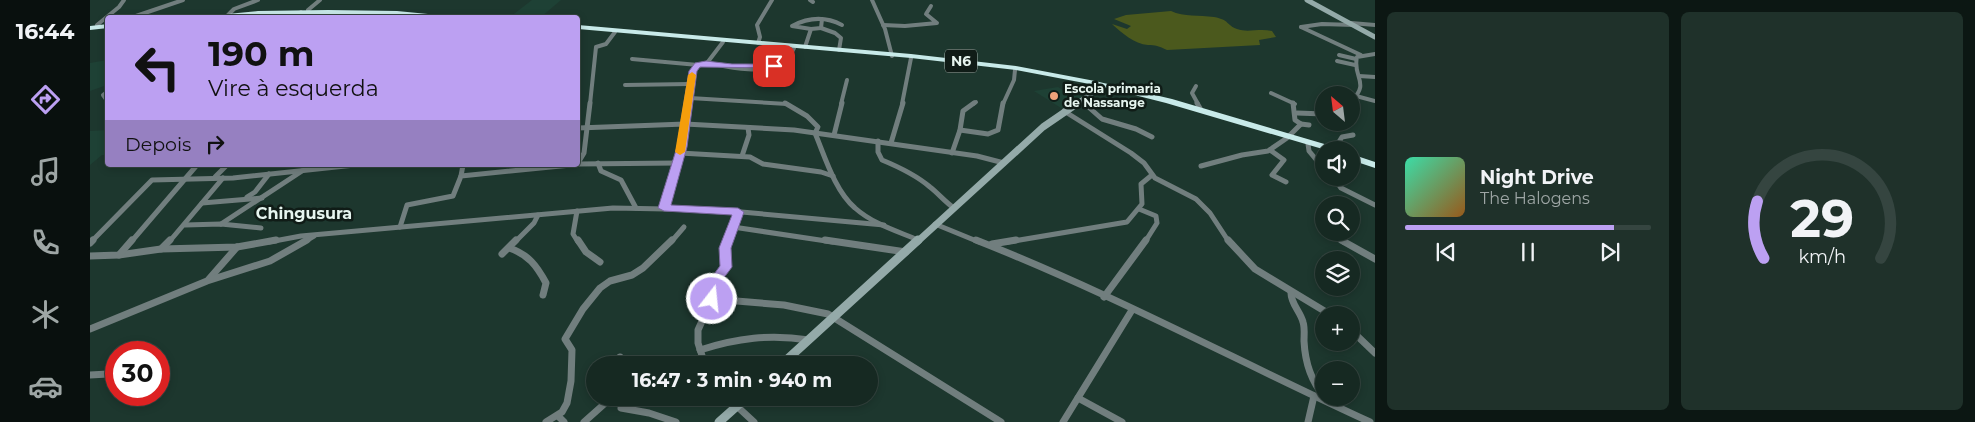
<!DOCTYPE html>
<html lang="pt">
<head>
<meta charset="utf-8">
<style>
	:root { --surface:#162922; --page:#1f312a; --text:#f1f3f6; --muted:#9ea6a5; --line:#354540; --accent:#bca0f2 }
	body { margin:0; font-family:Montserrat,sans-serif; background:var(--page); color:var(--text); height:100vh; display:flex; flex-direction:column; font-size:19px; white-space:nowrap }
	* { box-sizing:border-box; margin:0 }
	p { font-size:16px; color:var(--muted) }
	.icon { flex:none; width:28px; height:28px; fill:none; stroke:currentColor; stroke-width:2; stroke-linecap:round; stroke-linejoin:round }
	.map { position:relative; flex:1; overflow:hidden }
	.drawer { display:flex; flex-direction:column; gap:12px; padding:12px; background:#0c1713; width:600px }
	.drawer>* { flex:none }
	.top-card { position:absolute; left:15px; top:15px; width:475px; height:152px; border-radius:5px; box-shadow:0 2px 8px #0003,0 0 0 1px var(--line); background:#bca0f2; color:#111; overflow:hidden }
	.needle { width:32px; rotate:332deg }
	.fabs { position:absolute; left:1225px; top:86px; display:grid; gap:10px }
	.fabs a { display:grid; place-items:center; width:45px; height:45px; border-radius:50%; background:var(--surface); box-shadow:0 2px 8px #0003,0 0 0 1px var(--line); font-size:25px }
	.speed { position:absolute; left:15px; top:341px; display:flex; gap:10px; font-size:25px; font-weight:700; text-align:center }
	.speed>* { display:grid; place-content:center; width:65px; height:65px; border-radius:50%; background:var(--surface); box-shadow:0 2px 8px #0003,0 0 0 1px var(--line); line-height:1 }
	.speed .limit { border:8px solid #d22; background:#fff; color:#111 }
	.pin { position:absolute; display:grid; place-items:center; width:42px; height:42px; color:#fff; margin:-21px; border-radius:10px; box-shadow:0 2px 8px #0006 }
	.me { position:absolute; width:55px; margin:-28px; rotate:16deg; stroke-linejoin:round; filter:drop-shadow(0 0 4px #0008) }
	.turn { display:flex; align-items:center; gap:18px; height:105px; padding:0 20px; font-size:22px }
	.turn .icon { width:65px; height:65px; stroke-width:2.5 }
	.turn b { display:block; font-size:35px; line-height:42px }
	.then { display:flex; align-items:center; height:48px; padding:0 20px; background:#0003; gap:10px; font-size:19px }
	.drawer .widget { flex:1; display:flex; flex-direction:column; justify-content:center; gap:8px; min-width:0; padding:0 18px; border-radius:8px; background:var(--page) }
	.drawer .dial { align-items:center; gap:0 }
	.dial svg { height:130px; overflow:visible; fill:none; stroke:var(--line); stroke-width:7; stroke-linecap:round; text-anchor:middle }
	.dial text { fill:var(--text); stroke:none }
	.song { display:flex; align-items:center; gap:15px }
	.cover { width:60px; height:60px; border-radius:8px; background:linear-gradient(135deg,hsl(160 70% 55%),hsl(30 70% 35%)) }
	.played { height:5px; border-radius:2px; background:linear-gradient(90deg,var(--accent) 85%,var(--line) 85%) }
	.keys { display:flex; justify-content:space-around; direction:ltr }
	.drawer .tiles { flex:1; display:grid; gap:12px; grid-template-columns:repeat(2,1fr) }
	.trip { position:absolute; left:496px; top:356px; width:292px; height:50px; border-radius:25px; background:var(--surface); box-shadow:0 2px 8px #0003,0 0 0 1px var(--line); font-weight:700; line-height:50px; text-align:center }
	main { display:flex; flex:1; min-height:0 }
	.tabs { display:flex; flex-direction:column; width:90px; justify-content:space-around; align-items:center; background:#09100e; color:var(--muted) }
	.tabs .icon { width:35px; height:35px }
	.tabs .active { color:var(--accent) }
	.tabs b { font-size:22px; color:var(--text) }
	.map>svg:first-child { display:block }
	.built { fill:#1e4135 }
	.green { fill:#4b591d }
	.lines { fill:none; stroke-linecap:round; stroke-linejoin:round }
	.street-far2 { stroke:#717e7e; stroke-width:4 }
	.street-far1 { stroke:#717e7e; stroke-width:5 }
	.street { stroke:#717e7e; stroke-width:7 }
	.secondary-far2 { stroke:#94aaa9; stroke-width:5 }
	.secondary-far1 { stroke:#94aaa9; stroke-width:7 }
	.secondary { stroke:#94aaa9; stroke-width:9 }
	.highway { fill:#c8eae9; fill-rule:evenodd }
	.route { fill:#bca0f2; stroke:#7a689d }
	.slow { fill:#f59e0b }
	.poi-dot { fill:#f0a27a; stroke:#101c17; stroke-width:2 }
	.labels { text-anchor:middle; stroke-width:5; stroke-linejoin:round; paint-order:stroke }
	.far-poi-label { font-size:12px; font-weight:bold; fill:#e6f5ef; stroke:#101c17; text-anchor:start }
	.shield { fill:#101c17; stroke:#a6b4ae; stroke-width:1 }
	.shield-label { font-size:14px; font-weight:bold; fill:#e6f5ef }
	.neighbourhood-label { font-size:16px; font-weight:bold; fill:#e6f5ef; stroke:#101c17 }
</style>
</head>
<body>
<main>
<nav class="tabs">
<b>16:44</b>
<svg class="icon active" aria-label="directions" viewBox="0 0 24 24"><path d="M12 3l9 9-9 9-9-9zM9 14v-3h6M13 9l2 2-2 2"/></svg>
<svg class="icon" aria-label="music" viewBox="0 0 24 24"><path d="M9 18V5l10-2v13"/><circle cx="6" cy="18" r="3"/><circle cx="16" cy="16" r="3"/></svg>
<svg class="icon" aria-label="phone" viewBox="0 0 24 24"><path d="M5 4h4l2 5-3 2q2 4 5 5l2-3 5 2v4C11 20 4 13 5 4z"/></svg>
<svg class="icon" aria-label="climate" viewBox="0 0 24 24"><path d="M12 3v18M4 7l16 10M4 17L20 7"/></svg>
<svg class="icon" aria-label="car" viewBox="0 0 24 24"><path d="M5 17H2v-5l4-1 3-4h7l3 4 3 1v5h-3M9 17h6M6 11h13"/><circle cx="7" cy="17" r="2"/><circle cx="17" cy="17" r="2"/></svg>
</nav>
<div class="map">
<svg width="1285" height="422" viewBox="0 0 1285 422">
	<rect width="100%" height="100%" fill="#1d372e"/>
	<!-- built -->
	<g class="built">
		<polygon points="442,0 471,0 451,17 420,17"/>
		<polygon points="17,60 17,85 0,91 0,63"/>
		<polygon points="968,87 979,94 994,97 979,107 971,108 944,91"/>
		<polygon points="17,130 17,155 12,155 0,165 0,131"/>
	</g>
	<!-- green -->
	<path class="green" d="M1081,11C1094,17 1109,15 1124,17C1140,20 1136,25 1147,29C1158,33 1169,28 1182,31L1186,37L1169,40L1170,45L1077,50C1069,46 1065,45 1058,45C1044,44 1032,33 1022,24L1037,29L1041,26L1024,19L1036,15Z"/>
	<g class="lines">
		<!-- street-far2 -->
		<g class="street-far2">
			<polyline points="720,0 723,2"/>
			<polyline points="782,0 795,29 802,56"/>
			<polyline points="218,10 230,0"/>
			<polyline points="137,16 144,9 168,0"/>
			<polyline points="40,18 93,0"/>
			<polyline points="206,18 211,12"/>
			<polyline points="1261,23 1285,25"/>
			<polyline points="7,25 29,7 34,0"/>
			<polyline points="793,25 815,26 847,23 836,14 841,6"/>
			<polyline points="1211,27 1271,55"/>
			<polyline points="1211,27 1232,24 1264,25"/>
			<polyline points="731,28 745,33 751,38 749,50"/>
			<path d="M721,29L702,26C719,17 735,16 752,25"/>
			<polyline points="668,43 670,37 667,25 682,0"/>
			<polyline points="715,47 721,29 731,28 732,19"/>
			<polyline points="1249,55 1266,59"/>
			<polyline points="542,59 608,65"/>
			<polyline points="1247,61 1265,65"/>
			<path d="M617,63C638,67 672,75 692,64C698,61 701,54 704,48"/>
			<polyline points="1269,76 1285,77"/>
			<polyline points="535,85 600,84"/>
			<polyline points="1106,86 1102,93 1108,104"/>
			<polyline points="18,91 13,95 18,102"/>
			<polyline points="1181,93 1205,104"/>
			<polyline points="1266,96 1285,101"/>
			<polyline points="600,98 697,104"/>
			<polyline points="991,100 996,104"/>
			<path d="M1261,101C1281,83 1262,77 1267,57L1285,54"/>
			<polyline points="1232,103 1234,103"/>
			<polyline points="500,104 506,47 516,44 525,32"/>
			<polyline points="598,104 604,68 617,63 633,42"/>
			<polyline points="751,104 757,80"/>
			<polyline points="812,104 821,58"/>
			<polyline points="883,104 886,102"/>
			<polyline points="913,104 924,80 925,70"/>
		</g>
		<!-- street-far1 -->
		<g class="street-far1">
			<path d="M695,103L717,116L728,127L725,133C735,157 745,191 765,208C783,224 807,231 828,240"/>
			<polyline points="994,103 1012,119 1046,129 1062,137"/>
			<polyline points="1107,103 1111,110"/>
			<polyline points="1203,103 1205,120 1211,124"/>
			<polyline points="974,111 1041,153 1054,163 1065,178 1106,199 1120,213 1139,242"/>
			<polyline points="1207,113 1234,114"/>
			<polyline points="488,128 595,124 704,130 887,156 914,163"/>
			<polyline points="870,130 898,134 908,130 913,103"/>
			<polyline points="744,135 752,103"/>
			<polyline points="1199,136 1211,124 1219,125"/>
			<path d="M788,141V152L792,160C809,167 826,175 840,187C849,194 855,202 864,208"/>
			<polyline points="801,143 813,103"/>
			<polyline points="1218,144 1219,151 1234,169"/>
			<polyline points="1180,150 1194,160 1182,175 1196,182"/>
			<polyline points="1244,150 1252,137 1263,135"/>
			<polyline points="590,153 660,157 673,164 731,172 743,176"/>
			<polyline points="862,153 870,130 873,111 884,103"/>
			<polyline points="652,156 659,135 658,128"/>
			<polyline points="488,163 494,153 500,103"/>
			<polyline points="508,163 511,171 531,180 546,208"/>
			<polyline points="488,164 587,163"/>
			<polyline points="1111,166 1152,155 1178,151 1197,138"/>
			<polyline points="371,176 373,165"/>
			<polyline points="125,177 137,165"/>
			<polyline points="1244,178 1251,188 1285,205"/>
			<polyline points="157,197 165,192 179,174"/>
			<polyline points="112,203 172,198"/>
			<polyline points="574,208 592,147 599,103"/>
			<polyline points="1049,209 1066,216 1067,223 1055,242"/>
			<polyline points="487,211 483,234 488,242"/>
			<polyline points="131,224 212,171"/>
			<polyline points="845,224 889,242"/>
			<polyline points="95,225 131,224 171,228"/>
			<polyline points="310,227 317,205 363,196 371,176 481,165"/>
			<polyline points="643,227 743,242"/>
			<polyline points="1242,232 1253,242"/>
			<polyline points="1,242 62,180 143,178 265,165"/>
			<polyline points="41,242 107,165"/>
			<polyline points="79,242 133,178"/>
			<polyline points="179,242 211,236 523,208 629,210 794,225"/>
			<polyline points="214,242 224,236"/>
			<polyline points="425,242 444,223 448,215"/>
			<polyline points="581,242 594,227"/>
			<polyline points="637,242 648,212"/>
			<polyline points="918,242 1037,222 1052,204 1051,184 1062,175"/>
		</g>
		<!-- street -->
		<g class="street">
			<polyline points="488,240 496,252 510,262"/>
			<polyline points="735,240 816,252"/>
			<path d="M886,240C1021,293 1149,362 1280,422"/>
			<polyline points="1138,240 1165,269 1241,315"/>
			<polyline points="1251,240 1285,259"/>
			<polyline points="0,243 3,240"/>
			<polyline points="902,244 926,240"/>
			<path d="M419,248C438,254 447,266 456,283L453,295"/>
			<polyline points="71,249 147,247 186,240"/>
			<polyline points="412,254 426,240"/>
			<polyline points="29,255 71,249 80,240"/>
			<polyline points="0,256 29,255 42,240"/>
			<polyline points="119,279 147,247"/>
			<path d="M1201,293C1201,304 1210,311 1213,322C1215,328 1214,335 1214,341C1215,361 1221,381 1234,396"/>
			<polyline points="1014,297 1056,240"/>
			<polyline points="622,299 694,305 738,314 911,422"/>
			<polyline points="0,329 117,281 180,261 217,240"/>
			<polyline points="1261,330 1285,353"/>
			<path d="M610,350C647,338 680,334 719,340"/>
			<polyline points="530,357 531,365"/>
			<polyline points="615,365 608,343 608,330 622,299 627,278 636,267 635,248 638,240"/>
			<polyline points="0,375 18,374"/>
			<polyline points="638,398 664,422"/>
			<polyline points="988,398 1032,422"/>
			<polyline points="531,408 559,413 586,422"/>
			<polyline points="468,416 474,422"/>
			<polyline points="456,422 472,412 477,403 481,381 482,350 475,339 493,309 510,288 520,281 542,275 553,268 582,240"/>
			<polyline points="494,422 521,398"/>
			<polyline points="973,422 1042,310"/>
			<polyline points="1218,422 1224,396"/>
		</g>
		<!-- secondary-far2 -->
		<g class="secondary-far2">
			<polyline points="1217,0 1285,37"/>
			<polyline points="986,104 1011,87"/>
		</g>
		<!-- secondary-far1 -->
		<polyline class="secondary-far1" points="827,242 953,127 988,103"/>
		<!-- secondary -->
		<g class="secondary">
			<polyline points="691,365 828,240"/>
			<polyline points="629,422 656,398"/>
		</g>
		<!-- highway -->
		<g class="highway">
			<polygon points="238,10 307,11 379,18 238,14 96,18 168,11"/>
			<polygon points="18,24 18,28 0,30 0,26"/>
			<polygon points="488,25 821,54 926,66 1005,81 1082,99 1248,148 1249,150 1236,150 1076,103 1005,85 926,70 821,58 488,29"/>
			<polygon points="1261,154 1285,162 1285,168 1261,160"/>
		</g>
	</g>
	<!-- route -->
	<polygon class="route" points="616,61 642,64 684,64 688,66 684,68 610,67 607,71 597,147 581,205 648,208 654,212 641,248 642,267 633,279 628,299 622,304 615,299 621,278 630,266 629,248 642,215 574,211 568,208 587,147 599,71 605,63"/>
	<!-- slow -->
	<polygon class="slow" points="602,72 606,75 595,152 590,155 585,152 598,75"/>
	<!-- markers -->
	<circle class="poi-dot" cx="964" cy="96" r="5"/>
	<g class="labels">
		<!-- far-poi labels -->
		<g class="far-poi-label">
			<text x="974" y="93">Escola primaria<tspan x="974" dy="14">de Nassange</tspan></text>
		</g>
		<!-- shield labels -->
		<rect class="shield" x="855" y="49.5" width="32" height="23" rx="4"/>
		<g class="shield-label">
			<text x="871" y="66">N6</text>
		</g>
		<!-- neighbourhood labels -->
		<g class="neighbourhood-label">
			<text x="214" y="219">Chingusura</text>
		</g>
	</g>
</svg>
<div class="fabs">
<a><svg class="needle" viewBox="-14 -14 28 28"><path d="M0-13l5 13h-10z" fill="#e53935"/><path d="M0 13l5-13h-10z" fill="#9ea6a5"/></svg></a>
<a><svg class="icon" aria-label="sound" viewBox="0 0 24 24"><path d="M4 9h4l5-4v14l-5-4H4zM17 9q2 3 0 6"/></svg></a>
<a><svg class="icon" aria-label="search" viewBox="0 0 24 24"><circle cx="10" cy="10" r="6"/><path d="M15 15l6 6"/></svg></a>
<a><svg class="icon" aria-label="layers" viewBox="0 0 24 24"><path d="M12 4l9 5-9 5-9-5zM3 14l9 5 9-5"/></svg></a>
<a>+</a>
<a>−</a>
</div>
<div class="speed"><div class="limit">30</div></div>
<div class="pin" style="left:684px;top:66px;background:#d93025"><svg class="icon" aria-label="arrive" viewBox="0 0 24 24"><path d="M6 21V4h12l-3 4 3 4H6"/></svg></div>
<svg class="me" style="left:622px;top:299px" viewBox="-20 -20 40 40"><circle r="17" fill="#bca0f2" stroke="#fff" stroke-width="3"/><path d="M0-11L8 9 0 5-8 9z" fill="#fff"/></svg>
<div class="trip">16:47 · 3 min · 940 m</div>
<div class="top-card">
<div class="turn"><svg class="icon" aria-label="left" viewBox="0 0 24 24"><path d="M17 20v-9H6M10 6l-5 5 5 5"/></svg><div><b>190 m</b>Vire à esquerda</div></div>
<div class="then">Depois<svg class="icon" aria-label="right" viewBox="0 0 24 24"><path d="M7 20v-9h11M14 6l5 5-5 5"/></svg></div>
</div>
</div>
<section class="drawer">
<div class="tiles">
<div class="widget">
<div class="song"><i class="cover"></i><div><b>Night Drive</b><p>The Halogens</p></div></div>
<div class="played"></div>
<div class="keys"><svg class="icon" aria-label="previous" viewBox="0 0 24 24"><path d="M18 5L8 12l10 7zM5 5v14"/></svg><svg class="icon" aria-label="pause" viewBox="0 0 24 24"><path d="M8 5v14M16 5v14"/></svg><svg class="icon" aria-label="next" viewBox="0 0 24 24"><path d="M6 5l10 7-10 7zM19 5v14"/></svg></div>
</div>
<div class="widget dial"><svg viewBox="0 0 100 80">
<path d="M14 69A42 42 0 1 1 86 69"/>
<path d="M14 69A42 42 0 0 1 10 34" stroke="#bca0f2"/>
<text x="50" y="56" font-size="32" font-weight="700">29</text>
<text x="50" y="72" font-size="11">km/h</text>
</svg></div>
</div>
</section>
</main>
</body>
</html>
